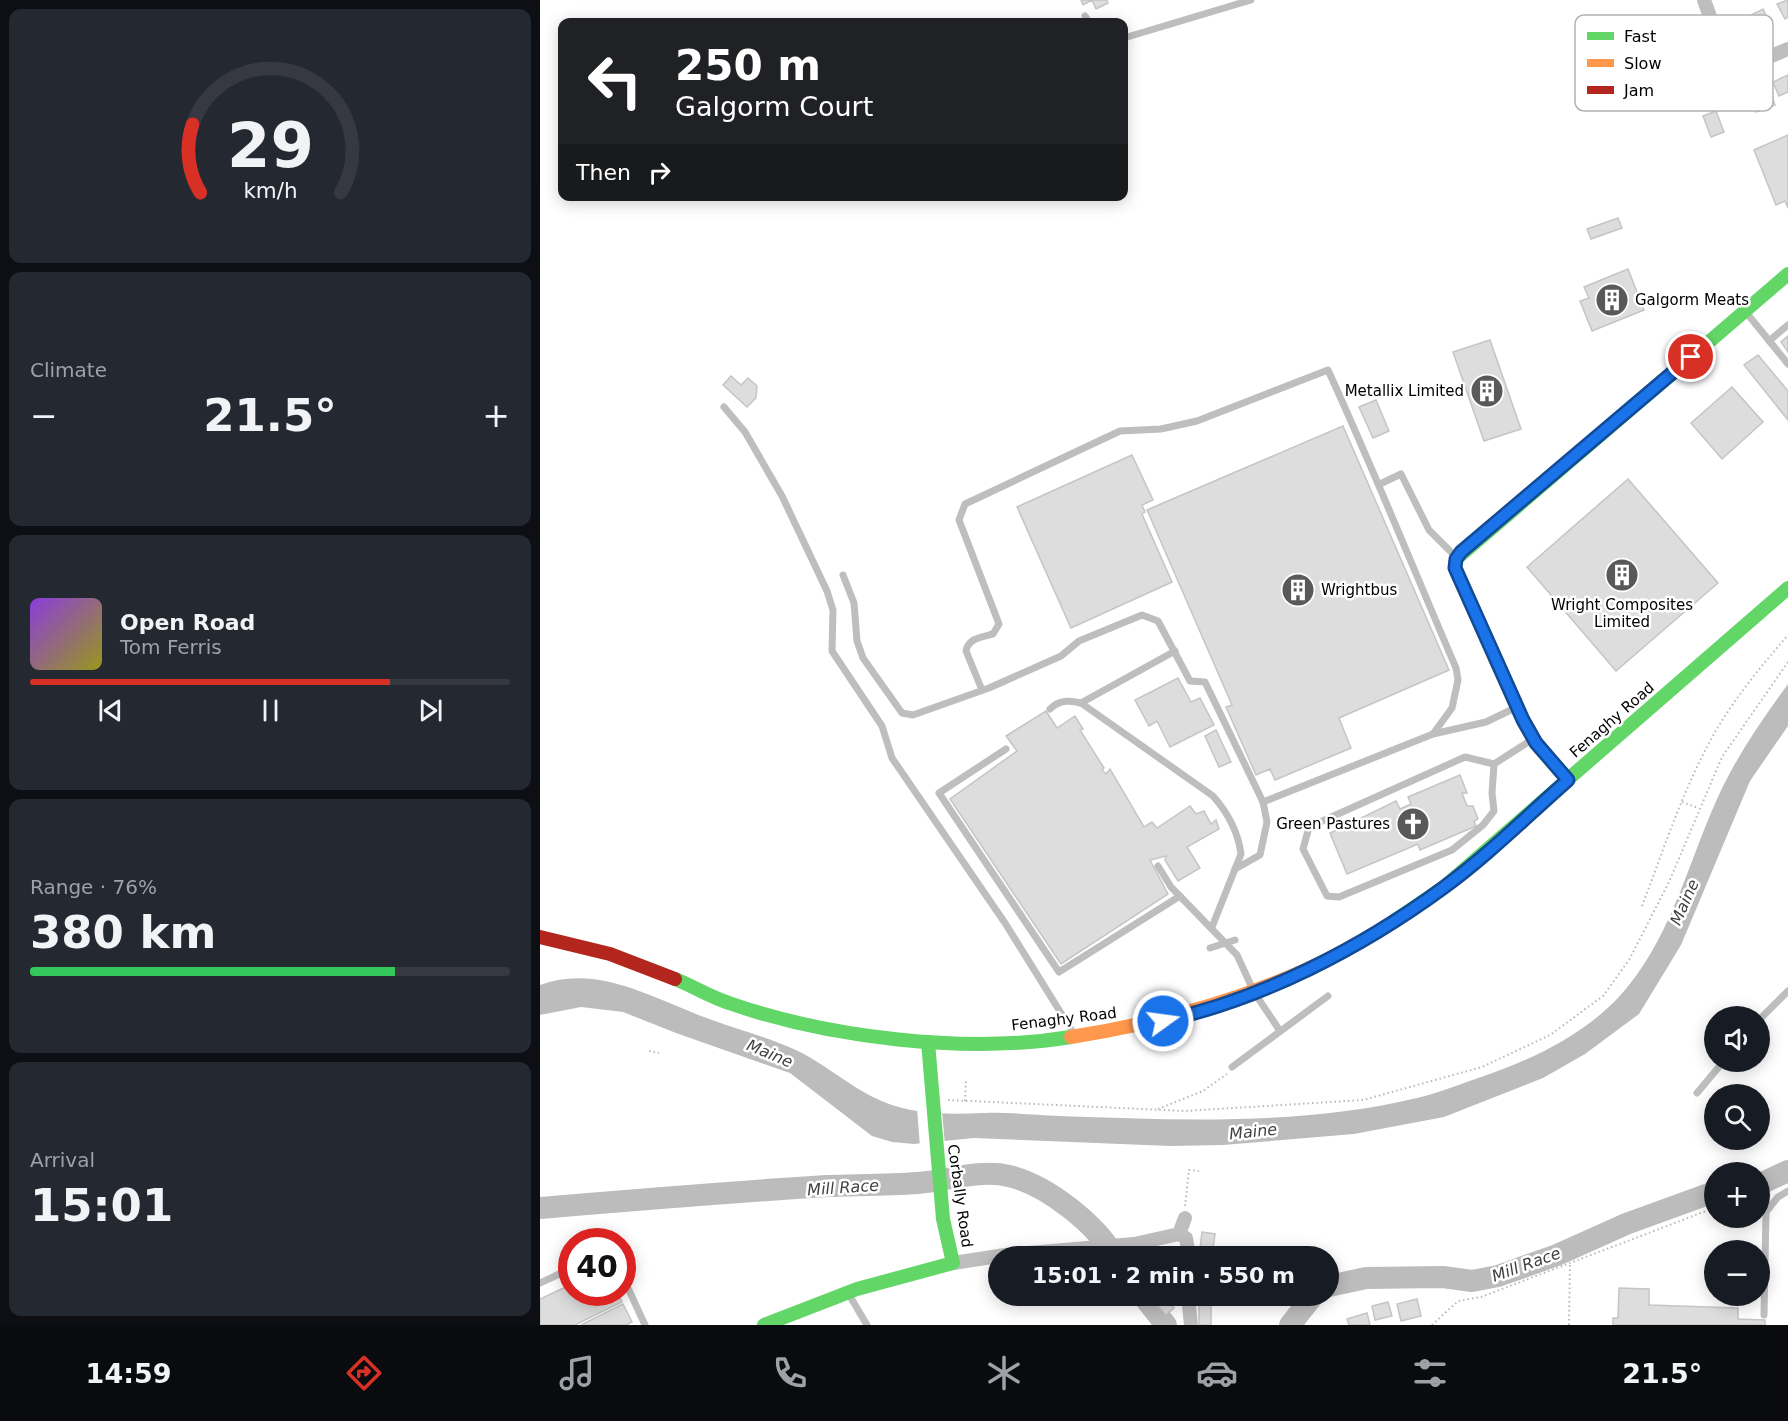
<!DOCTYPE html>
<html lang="en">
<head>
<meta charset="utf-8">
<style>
	:root { --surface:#171b24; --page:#242831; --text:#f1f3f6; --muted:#9ea1a6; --line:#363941; --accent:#d93025 }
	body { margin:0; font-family:"DejaVu Sans",sans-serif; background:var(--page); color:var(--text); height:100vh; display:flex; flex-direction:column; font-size:22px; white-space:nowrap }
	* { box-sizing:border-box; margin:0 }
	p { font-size:20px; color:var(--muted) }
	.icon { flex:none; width:33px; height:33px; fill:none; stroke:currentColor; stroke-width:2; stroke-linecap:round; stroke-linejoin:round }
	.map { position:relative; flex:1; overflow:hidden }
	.details { display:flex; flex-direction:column; gap:9px; padding:9px; background:#0d0f14; width:540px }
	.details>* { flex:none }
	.top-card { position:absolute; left:18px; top:18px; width:570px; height:183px; border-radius:12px; box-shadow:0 3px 15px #0003; background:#202124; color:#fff; overflow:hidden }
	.fabs { position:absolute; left:1164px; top:1006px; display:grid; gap:12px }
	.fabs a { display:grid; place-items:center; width:66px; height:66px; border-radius:50%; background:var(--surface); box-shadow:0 3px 15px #0003; font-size:30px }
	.speed { position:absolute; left:18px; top:1228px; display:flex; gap:12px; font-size:30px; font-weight:700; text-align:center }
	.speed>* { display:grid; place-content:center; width:78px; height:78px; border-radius:50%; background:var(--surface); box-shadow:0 3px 15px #0003; line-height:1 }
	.speed .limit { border:9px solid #d22; background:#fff; color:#111 }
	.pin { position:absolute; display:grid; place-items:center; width:51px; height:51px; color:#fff; margin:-26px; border:3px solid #fff; border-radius:50%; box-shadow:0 2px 6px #0007 }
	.me { position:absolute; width:66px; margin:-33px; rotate:76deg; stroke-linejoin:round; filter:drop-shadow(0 0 4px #0008) }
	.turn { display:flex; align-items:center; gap:21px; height:126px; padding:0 18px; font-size:27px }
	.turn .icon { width:78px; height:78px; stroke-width:2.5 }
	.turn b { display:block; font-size:42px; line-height:51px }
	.then { display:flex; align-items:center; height:57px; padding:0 18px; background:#0003; gap:12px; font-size:22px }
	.big { font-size:45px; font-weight:800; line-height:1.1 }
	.details .widget { flex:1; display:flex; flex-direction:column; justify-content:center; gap:9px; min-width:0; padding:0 21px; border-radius:12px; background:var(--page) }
	.details .dial { align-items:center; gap:0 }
	.dial svg { height:156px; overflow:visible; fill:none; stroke:var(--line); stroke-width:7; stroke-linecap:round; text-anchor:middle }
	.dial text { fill:var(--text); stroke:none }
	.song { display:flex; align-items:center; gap:18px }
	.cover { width:72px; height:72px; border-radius:9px; background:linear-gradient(135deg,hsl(270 70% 55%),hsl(60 70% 35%)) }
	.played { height:6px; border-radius:3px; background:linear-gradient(90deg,var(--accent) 75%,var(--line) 75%) }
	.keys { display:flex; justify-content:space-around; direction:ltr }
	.heat { display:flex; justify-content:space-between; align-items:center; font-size:33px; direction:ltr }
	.charge { height:9px; border-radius:4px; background:linear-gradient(90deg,#34c759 76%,var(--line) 0) }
	.trip { position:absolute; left:448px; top:1246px; width:351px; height:60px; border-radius:30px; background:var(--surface); box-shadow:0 3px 15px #0003; font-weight:800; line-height:60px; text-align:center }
	.menu { display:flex; height:96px; justify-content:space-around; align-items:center; background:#090b0e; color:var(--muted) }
	.menu .icon { width:42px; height:42px }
	.menu .active { color:var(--accent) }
	.menu b { font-size:27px; color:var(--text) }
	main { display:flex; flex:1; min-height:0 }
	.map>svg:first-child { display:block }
	.water { fill:#bcbcbc }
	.pier { fill:#fff }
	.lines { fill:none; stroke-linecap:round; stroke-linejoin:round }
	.river { stroke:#bcbcbc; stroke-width:22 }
	.building { fill:#ddd; stroke:#c5c5c5; stroke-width:1.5 }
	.path { stroke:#b8b8b8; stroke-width:2; stroke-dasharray:1.5 3; stroke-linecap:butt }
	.lane { stroke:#bebebe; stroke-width:7 }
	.street { stroke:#bebebe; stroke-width:14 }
	.fast { stroke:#63d668; stroke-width:14 }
	.slow { stroke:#ff974d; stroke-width:14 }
	.jam { stroke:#b3261e; stroke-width:14 }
	.route-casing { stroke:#114b97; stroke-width:15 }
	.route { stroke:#1a73e8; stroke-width:10 }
	.labels { text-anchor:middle; stroke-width:5; stroke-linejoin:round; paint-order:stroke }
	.poi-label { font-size:15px; fill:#000; stroke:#fff; text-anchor:start }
	.street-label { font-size:15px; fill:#000; stroke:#fff }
	.water-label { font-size:16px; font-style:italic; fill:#414141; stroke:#fff }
	.key { fill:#fff; stroke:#b2b2b2; stroke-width:1.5 }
	.key-label { font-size:16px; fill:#000 }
</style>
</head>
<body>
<main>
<section class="details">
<div class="widget dial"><svg viewBox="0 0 100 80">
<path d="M14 69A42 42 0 1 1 86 69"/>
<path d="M14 69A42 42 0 0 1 10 34" stroke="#d93025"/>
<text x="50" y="56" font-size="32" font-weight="700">29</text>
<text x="50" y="72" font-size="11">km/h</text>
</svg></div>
<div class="widget"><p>Climate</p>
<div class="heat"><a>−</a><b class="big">21.5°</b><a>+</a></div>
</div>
<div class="widget">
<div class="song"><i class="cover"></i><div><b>Open Road</b><p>Tom Ferris</p></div></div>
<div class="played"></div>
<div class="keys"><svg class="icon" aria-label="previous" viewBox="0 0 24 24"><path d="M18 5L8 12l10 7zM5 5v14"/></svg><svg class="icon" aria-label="pause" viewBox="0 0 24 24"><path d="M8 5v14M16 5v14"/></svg><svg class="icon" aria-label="next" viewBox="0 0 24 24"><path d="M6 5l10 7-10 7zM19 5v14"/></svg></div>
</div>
<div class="widget"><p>Range · 76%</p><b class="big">380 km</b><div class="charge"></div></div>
<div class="widget"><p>Arrival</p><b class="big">15:01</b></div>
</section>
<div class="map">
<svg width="1248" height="1325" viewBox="0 0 1248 1325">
	<rect width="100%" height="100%" fill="#fff"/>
	<!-- water -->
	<path class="water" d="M1248,684V726L1210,781L1141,945L1099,1014L1045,1054L1003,1078L904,1117L814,1134L683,1145L630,1146L434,1138L374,1144L352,1142L332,1136L250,1073L136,1033L83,1012L41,1007L0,1015V985C60,963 117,1001 172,1020C202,1031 235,1039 264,1054C295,1071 320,1095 355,1106C384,1115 413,1114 444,1113C468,1112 494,1115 519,1116C638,1120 760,1126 877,1098C899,1093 920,1084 941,1077C991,1060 1040,1037 1077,999C1129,944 1147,866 1177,799C1196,757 1221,721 1248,684Z"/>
	<!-- pier -->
	<polygon class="pier" points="377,1108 402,1111 405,1145 380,1147"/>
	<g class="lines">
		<!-- river -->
		<g class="river">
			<polyline points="1220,1184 1248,1171"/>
			<path d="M0,1208C95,1200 191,1192 287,1186C317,1185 348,1185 378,1183C406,1181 440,1169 469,1176C507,1185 556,1224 575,1257"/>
			<polyline points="789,1286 826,1278 903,1277 932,1281 958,1276 1017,1255 1086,1224 1174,1192"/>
			<polyline points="603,1296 626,1325"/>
			<polyline points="750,1325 773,1296"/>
		</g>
	</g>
	<!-- building -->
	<g class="building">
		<polygon points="541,0 567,0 568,3 556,9 552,0 543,5"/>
		<polygon points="1248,0 1248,17 1245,19 1237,4"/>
		<polygon points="1223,9 1230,24 1210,33 1203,19"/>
		<polygon points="1248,75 1248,92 1239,96 1233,82"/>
		<polygon points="1229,89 1235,105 1216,112 1210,96"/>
		<polygon points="1176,111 1184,132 1171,137 1163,116"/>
		<polygon points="1248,135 1248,208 1245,201 1236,205 1214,150"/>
		<polygon points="1078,218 1082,228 1051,239 1047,229"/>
		<polygon points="1088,269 1104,310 1052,331 1040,301 1049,298 1044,287"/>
		<polygon points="1248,336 1248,352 1241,342"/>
		<polygon points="950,340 981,429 944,441 913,352"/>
		<polygon points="1218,355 1248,391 1248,420 1204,365"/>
		<polygon points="191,376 201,385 208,378 217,386 216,398 207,407 183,385"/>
		<polygon points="1192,387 1223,422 1182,459 1151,423"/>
		<polygon points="836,400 849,431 833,438 819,407"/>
		<polygon points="803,426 909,670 799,718 811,748 735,780 730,769 716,775 686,707 692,705 607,510"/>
		<polygon points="592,455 613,500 602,505 605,512 602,514 632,582 531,628 477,507"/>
		<polygon points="1088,479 1178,583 1076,671 987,567"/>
		<polygon points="638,678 651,702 660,698 674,725 630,747 617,721 609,726 595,700"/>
		<polygon points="506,711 517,728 535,716 543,729 540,730 564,768 562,770 566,774 570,769 604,827 612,822 617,828 650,806 656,814 664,811 671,824 676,820 679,829 647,847 660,868 638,881 625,860 626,856 610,860 628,894 521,964 410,799 477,751 466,736"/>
		<polygon points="676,730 691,762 679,767 665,736"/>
		<polygon points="920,775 927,793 922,793 927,806 933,806 938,819 934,821 936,826 880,850 878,844 807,874 790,833 856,801 860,809 871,804 868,797"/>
		<polygon points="662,1232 675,1234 672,1257 659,1257"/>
		<polygon points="32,1284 32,1293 78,1293 82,1302 35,1325 0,1325 0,1299"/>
		<polygon points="1079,1288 1109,1289 1109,1305 1198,1308 1198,1319 1225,1320 1225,1325 1073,1325 1073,1318 1078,1318"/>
		<polygon points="616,1296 624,1296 634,1308 626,1315 612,1299"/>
		<rect x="659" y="1296" width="12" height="29"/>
		<polygon points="877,1299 881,1316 861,1321 857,1304"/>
		<polygon points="848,1302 852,1316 835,1320 832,1306"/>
		<polygon points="83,1304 92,1322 86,1325 41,1325"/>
		<polygon points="827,1313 830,1325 809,1325 807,1319"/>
	</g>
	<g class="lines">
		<!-- path -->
		<g class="path">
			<polyline points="1142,802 1158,808"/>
			<path d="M1102,906C1125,846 1145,783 1178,727C1198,694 1223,664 1248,635"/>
			<polyline points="109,1051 119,1053"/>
			<polyline points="408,1100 645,1111 823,1100 942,1067 1010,1035 1063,996 1089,960 1129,882 1182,757 1248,662"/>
			<polyline points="425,1101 426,1080"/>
			<polyline points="618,1109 663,1091 687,1074"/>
			<polyline points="645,1206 649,1170 659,1171"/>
			<polyline points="892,1325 918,1301 941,1297 1174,1208"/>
			<polyline points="1029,1325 1030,1263"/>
		</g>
		<!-- lane -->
		<g class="lane">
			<polyline points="545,16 549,22"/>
			<polyline points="584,38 711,0"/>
			<polyline points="1205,311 1248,364"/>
			<polyline points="1229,341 1248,325"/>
			<polyline points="184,407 205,432 242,496 287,591 293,610 292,651 342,726 352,758 465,923 534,1034"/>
			<polyline points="840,484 861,474 889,530 916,557"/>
			<polyline points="303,575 314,603 317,641 323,658 362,713 373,715 449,688 521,656 539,641 602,615 618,621 650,681 665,682 723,802 727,822 720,855 695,869"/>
			<path d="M442,690L426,651C428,638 442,637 453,634L459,624L419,520L425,504L580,431L621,429L657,421L788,370C833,468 873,568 916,668L918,680L912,708L893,734L723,802"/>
			<polyline points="541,703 635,651"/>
			<path d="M510,709C519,700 529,700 541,703L673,796C688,813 698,831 701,854L672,927"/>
			<polyline points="893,734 946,722 975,708"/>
			<polyline points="466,749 399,793 519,972 640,896"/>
			<polyline points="954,764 952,793 954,811 943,825 912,850 799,897 787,896 763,849 769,827 925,757 954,764 993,739"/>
			<polyline points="618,866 631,887 697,955 714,992 740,1031"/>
			<polyline points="670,948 695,940"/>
			<polyline points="1220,1019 1248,991"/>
			<polyline points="692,1067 788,996"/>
			<polyline points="1157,1093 1183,1062"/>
			<polyline points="82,1275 105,1325"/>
			<polyline points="0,1283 32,1268"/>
			<polyline points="308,1293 327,1325"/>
			<polyline points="1224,1315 1226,1212 1238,1197 1248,1191"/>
		</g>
		<!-- street -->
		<g class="street">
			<polyline points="1164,0 1199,96"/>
			<polyline points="1191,73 1248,49"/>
			<polyline points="639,1234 645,1218"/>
			<polyline points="413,1263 465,1255 594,1244 639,1234 646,1238 649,1257"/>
			<polyline points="648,1296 651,1325"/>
		</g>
		<!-- fast -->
		<g class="fast">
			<polyline points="1028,780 996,743 983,720 915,568 916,559 1248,274"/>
			<polyline points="854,921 904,887 1248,588"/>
			<path d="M135,979C153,986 170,997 189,1003C289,1038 426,1054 531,1037"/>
			<polyline points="224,1325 317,1289 413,1263 403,1219 388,1042"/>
		</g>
		<!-- slow -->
		<path class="slow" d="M531,1037C645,1019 758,985 854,921"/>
		<!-- jam -->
		<polyline class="jam" points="0,937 70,954 135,979"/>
	</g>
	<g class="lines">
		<!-- route casing -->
		<g class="route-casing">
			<path id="route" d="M623,1021C723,999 821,948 903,888C947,856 987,816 1028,780L996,743L983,720L915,568L916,559L921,552L1151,357"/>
		</g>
		<!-- route -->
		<use href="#route" class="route"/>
	</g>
	<!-- icons -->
	<defs>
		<g id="building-disc" transform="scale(1.725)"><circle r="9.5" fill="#595959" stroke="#fff"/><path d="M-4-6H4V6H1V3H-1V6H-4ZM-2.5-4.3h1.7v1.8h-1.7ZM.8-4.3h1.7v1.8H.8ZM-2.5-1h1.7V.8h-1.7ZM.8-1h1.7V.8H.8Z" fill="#fff"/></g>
		<g id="church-disc" transform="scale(1.725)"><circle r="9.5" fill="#595959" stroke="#fff"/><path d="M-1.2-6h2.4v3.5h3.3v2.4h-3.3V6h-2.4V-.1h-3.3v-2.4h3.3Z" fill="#fff"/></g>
	</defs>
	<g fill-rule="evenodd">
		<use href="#building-disc" x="1072" y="300"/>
		<use href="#building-disc" x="947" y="391"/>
		<use href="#building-disc" x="1082" y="575"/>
		<use href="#building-disc" x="758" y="590"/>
		<use href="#church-disc" x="873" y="824"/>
	</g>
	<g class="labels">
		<!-- poi labels -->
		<g class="poi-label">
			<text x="1095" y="305">Galgorm Meats</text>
			<text x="924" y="396" text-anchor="end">Metallix Limited</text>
			<text x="781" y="595">Wrightbus</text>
			<text x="1082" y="610" text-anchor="middle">Wright Composites<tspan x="1082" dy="17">Limited</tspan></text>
			<text x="850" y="829" text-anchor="end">Green Pastures</text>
		</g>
		<!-- street labels -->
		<g class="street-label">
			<text transform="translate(1072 720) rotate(-41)" y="5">Fenaghy Road</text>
			<text transform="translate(524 1019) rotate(-7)" y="5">Fenaghy Road</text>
			<text transform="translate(420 1196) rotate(82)" y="5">Corbally Road</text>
		</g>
		<!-- water labels -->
		<g class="water-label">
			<text transform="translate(1144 902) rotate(-66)" y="6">Maine</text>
			<text transform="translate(230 1053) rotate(23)" y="6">Maine</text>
			<text transform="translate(713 1131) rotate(-6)" y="6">Maine</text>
			<text transform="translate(303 1187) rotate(-4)" y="6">Mill Race</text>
			<text transform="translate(986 1264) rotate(-20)" y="6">Mill Race</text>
		</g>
	</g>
	<!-- legend -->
	<rect x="1035" y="15" width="198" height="96" rx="9" class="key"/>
	<rect x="1047" y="32" width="27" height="8" fill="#63d668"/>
	<rect x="1047" y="59" width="27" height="8" fill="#ff974d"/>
	<rect x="1047" y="86" width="27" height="8" fill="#b3261e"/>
	<g class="key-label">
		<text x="1084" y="42">Fast</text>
		<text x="1084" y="69">Slow</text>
		<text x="1084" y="96">Jam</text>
	</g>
</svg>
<div class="fabs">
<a><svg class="icon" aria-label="sound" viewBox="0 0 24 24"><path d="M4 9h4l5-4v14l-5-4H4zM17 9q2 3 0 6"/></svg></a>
<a><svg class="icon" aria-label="search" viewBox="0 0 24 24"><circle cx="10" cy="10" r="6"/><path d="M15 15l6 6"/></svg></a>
<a>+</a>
<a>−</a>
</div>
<div class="speed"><div class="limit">40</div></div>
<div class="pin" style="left:1151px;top:357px;background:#d93025"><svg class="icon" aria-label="arrive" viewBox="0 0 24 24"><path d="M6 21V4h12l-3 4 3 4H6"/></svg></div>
<svg class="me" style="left:623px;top:1021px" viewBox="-20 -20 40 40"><circle r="17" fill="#1a73e8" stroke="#fff" stroke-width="3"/><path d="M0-11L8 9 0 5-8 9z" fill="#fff"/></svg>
<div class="trip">15:01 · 2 min · 550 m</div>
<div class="top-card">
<div class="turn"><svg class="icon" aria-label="left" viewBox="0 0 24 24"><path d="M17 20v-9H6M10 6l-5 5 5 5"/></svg><div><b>250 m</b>Galgorm Court</div></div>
<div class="then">Then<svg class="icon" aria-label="right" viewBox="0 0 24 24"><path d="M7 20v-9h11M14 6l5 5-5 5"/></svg></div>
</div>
</div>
</main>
<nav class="menu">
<b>14:59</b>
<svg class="icon active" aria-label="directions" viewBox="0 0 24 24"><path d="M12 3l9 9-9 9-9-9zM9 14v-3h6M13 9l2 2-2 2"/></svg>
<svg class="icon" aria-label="music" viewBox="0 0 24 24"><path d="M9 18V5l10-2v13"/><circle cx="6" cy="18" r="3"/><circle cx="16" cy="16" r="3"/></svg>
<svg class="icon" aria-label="phone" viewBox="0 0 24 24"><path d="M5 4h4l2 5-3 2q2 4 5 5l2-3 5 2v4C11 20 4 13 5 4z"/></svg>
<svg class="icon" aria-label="climate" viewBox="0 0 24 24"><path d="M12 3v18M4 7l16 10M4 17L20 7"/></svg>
<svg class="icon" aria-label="car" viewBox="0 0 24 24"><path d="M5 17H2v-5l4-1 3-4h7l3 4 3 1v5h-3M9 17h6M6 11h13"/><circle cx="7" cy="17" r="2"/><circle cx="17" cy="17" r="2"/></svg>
<svg class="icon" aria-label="filters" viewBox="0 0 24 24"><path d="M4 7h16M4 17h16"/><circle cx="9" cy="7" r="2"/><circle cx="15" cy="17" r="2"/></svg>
<b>21.5°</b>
</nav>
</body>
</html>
